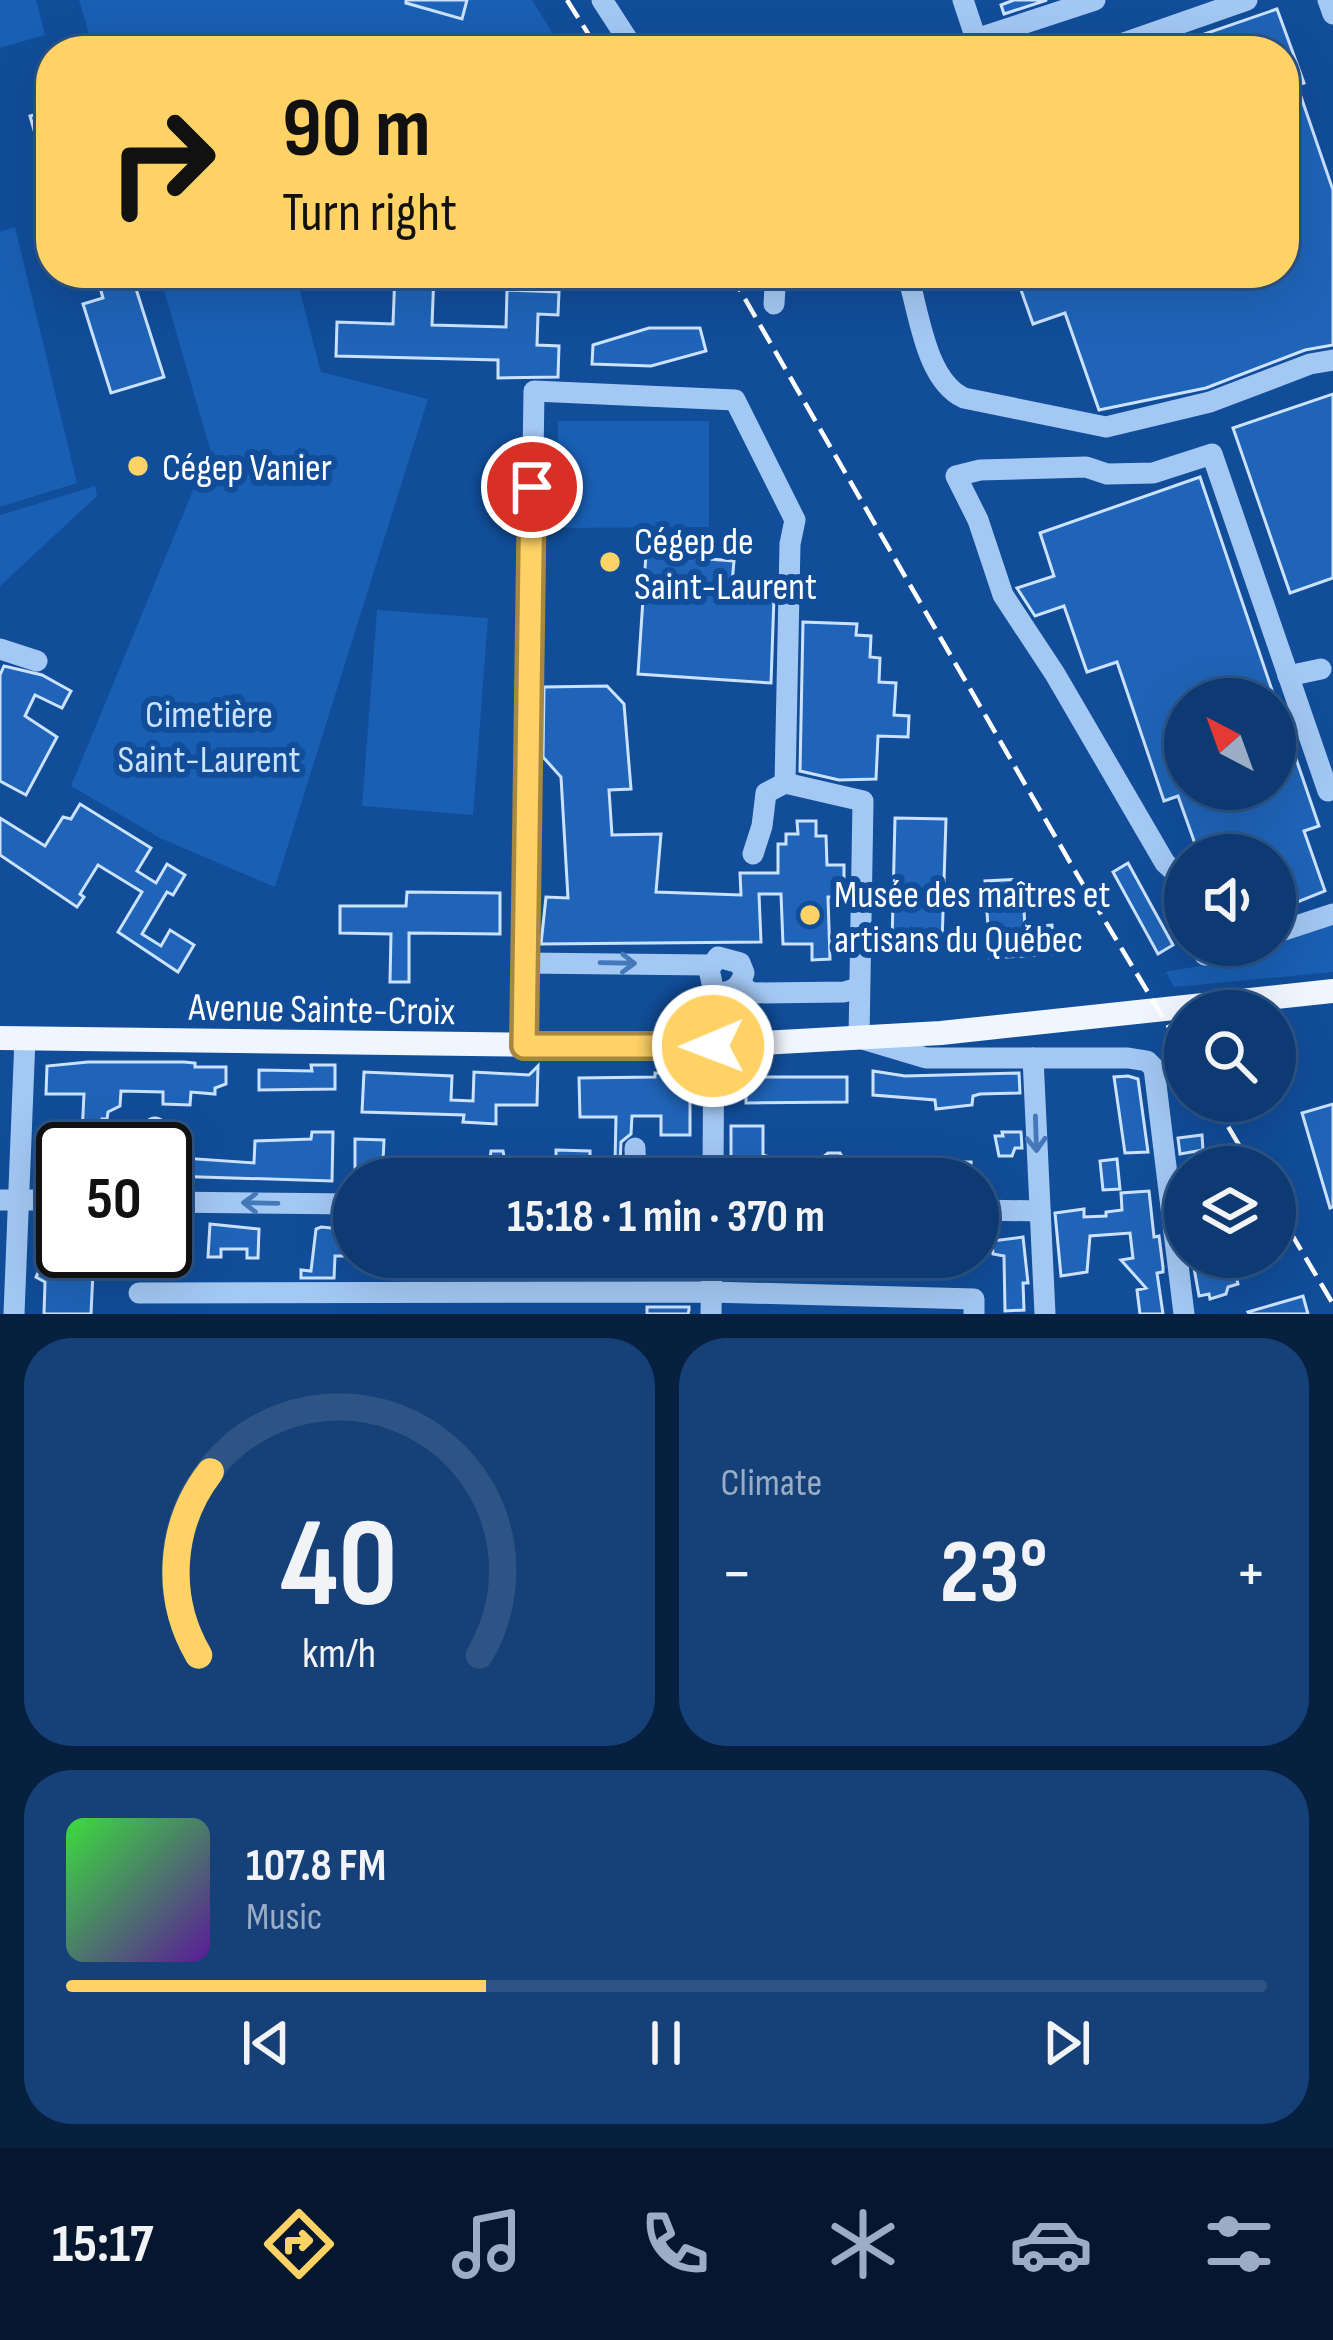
<!DOCTYPE html>
<html lang="en">
<head>
<meta charset="utf-8">
<style>
	:root { --surface:#0d3a73; --page:#164178; --text:#f1f3f6; --muted:#9aadc4; --line:#2d5485; --accent:#ffd266 }
	body { margin:0; font-family:"Sofia Sans Condensed",sans-serif; background:var(--page); color:var(--text); height:100vh; display:flex; flex-direction:column; font-size:45px; white-space:nowrap }
	* { box-sizing:border-box; margin:0 }
	p { font-size:39px; color:var(--muted) }
	.icon { flex:none; width:66px; height:66px; fill:none; stroke:currentColor; stroke-width:2; stroke-linecap:round; stroke-linejoin:round }
	.map { position:relative; height:1314px; overflow:hidden }
	.panel { display:flex; flex-direction:column; gap:24px; padding:24px; background:#07203f; flex:1 }
	.panel>* { flex:none }
	.hud { position:absolute; left:36px; top:36px; width:1263px; height:252px; border-radius:48px; box-shadow:0 12px 48px #0002,0 0 0 3px var(--line); background:#ffd266; color:#111; overflow:hidden }
	.needle { width:78px; rotate:319deg }
	.fabs { position:absolute; left:1164px; top:678px; display:grid; gap:24px }
	.fabs a { display:grid; place-items:center; width:132px; height:132px; border-radius:50%; background:var(--surface); box-shadow:0 12px 48px #0002,0 0 0 3px var(--line); font-size:60px }
	.speed { position:absolute; left:36px; top:1122px; display:flex; gap:24px; font-size:60px; font-weight:700; text-align:center }
	.speed>* { display:grid; place-content:center; width:156px; height:156px; border-radius:50%; background:var(--surface); box-shadow:0 12px 48px #0002,0 0 0 3px var(--line); line-height:1 }
	.speed .limit { border:6px solid #111; border-radius:18px; background:#fff; color:#111 }
	.pin { position:absolute; display:grid; place-items:center; width:102px; height:102px; color:#fff; margin:-51px; border:6px solid #fff; border-radius:50%; box-shadow:0 3px 12px #0007 }
	.me { position:absolute; width:132px; margin:-66px; rotate:269deg; stroke-linejoin:round; filter:drop-shadow(0 0 9px #0008) }
	.turn { display:flex; align-items:center; gap:42px; height:252px; padding:0 48px; font-size:54px }
	.turn .icon { width:156px; height:156px; stroke-width:2.5 }
	.turn b { display:block; font-size:84px; line-height:102px }
	.big { font-size:90px; font-weight:700; line-height:1.1 }
	.panel .card { flex:1; display:flex; flex-direction:column; justify-content:center; gap:18px; min-width:0; padding:0 42px; border-radius:48px; background:var(--page) }
	.panel .dial { align-items:center; gap:0 }
	.dial svg { height:312px; overflow:visible; fill:none; stroke:var(--line); stroke-width:7; stroke-linecap:round; text-anchor:middle }
	.dial text { fill:var(--text); stroke:none }
	.song { display:flex; align-items:center; gap:36px }
	.cover { width:144px; height:144px; border-radius:18px; background:linear-gradient(135deg,hsl(120 70% 55%),hsl(270 70% 35%)) }
	.played { height:12px; border-radius:6px; background:linear-gradient(90deg,var(--accent) 35%,var(--line) 35%) }
	.keys { display:flex; justify-content:space-around; direction:ltr }
	.heat { display:flex; justify-content:space-between; align-items:center; font-size:66px; direction:ltr }
	.panel .tiles { flex:1; display:grid; gap:24px; grid-template-columns:1fr 1fr }
	.card:last-child { grid-column:span 2 }
	.trip { position:absolute; left:333px; top:1158px; width:666px; height:120px; border-radius:60px; background:var(--surface); box-shadow:0 12px 48px #0002,0 0 0 3px var(--line); font-weight:700; line-height:120px; text-align:center }
	.tabs { display:flex; height:192px; justify-content:space-around; align-items:center; background:#05172e; color:var(--muted) }
	.tabs .icon { width:84px; height:84px }
	.tabs .on { color:var(--accent) }
	.tabs b { font-size:54px; color:var(--text) }
	.map>svg:first-child { display:block }
	.green { fill:#195fb3 }
	.building { fill:#1f64b8; stroke:#cbe2fe; stroke-width:3 }
	.lines { fill:none; stroke-linecap:round; stroke-linejoin:round }
	.minor { stroke:#a3c8f4; stroke-width:21 }
	.major { stroke:#f0f6ff; stroke-width:24 }
	.rail { stroke:#fff; stroke-width:4.5; stroke-dasharray:21 9; stroke-linecap:butt }
	.oneway { stroke:#4478b9 }
	.route-casing { stroke:#a68842; stroke-width:30 }
	.route { stroke:#ffd266; stroke-width:21 }
	.poi-dot { fill:#ffd266; stroke:#114d99; stroke-width:4.5 }
	.labels { text-anchor:middle; stroke-width:12; stroke-linejoin:round; paint-order:stroke }
	.poi-label { font-size:39px; fill:#fff; stroke:#114d99; text-anchor:start }
	.park-label { font-size:39px; fill:#cbe2fe; stroke:#114d99 }
	.street-label { font-size:39px; fill:#fff; stroke:#114d99 }
</style>
</head>
<body>
<div class="map">
<svg width="1333" height="1314" viewBox="0 0 1333 1314">
	<rect width="100%" height="100%" fill="#114d99"/>
	<!-- green -->
	<g class="green">
		<polygon points="0,0 36,0 45,35 0,48"/>
		<polygon points="79,0 532,0 555,37 510,51 94,51"/>
		<polygon points="15,227 77,483 0,507 0,232"/>
		<polygon points="159,273 295,273 321,372 428,399 275,887 160,838 71,786 210,449"/>
		<polygon points="558,421 709,421 709,527 558,528"/>
		<polygon points="95,486 97,496 0,586 0,515"/>
		<polygon points="377,610 488,618 473,815 362,806"/>
		<polygon points="1333,924 1333,972 1174,987 1166,972 1215,963"/>
	</g>
	<!-- building -->
	<g class="building">
		<polygon points="406,0 467,0 462,19 406,3"/>
		<polygon points="1014,0 1047,0 1004,14 1001,5"/>
		<polygon points="1277,9 1304,83 1297,85 1333,190 1333,345 1305,350 1206,388 1099,410 1065,313 1033,324 1015,273 1284,273 1284,51 1161,49"/>
		<polygon points="51,110 51,179 48,179 30,116"/>
		<polygon points="96,273 131,273 164,377 111,393 83,304 103,298"/>
		<polygon points="395,273 434,273 432,325 506,327 507,290 559,292 558,315 538,314 537,345 559,346 558,377 498,378 498,360 336,356 337,322 393,324"/>
		<polygon points="649,328 700,328 706,351 651,366 592,364 593,345"/>
		<polygon points="1333,394 1333,578 1290,593 1233,428"/>
		<polygon points="1200,477 1275,699 1185,699 1185,789 1275,789 1277,703 1319,826 1304,831 1325,891 1275,911 1275,855 1199,855 1178,796 1164,801 1117,662 1087,672 1064,606 1035,616 1017,588 1054,576 1040,533"/>
		<polygon points="646,554 734,561 731,595 774,597 771,683 638,674"/>
		<polygon points="803,622 857,624 856,635 871,636 870,657 880,658 879,682 896,683 894,715 909,716 908,737 878,736 876,779 839,780 800,771"/>
		<polygon points="4,666 42,675 71,691 62,708 35,695 25,716 57,737 26,795 0,781 0,675"/>
		<polygon points="607,686 624,704 631,789 609,790 612,835 661,834 656,892 741,895 740,873 778,873 778,844 786,844 786,834 798,834 797,821 816,821 816,836 826,836 827,865 844,865 844,897 828,897 830,959 812,960 812,944 783,944 781,894 759,894 761,942 541,944 546,897 568,898 561,777 543,757 544,687"/>
		<polygon points="80,804 151,848 137,871 156,883 167,864 185,875 173,895 167,892 142,934 161,946 170,930 194,945 178,972 118,932 142,892 98,865 80,894 84,897 77,907 0,855 0,818 45,846 63,817 71,819"/>
		<polygon points="895,818 946,819 942,944 892,943"/>
		<polygon points="1128,863 1173,945 1158,954 1113,872"/>
		<polygon points="1022,879 1025,927 1052,925 1054,954 990,958 985,881"/>
		<polygon points="407,892 500,893 500,934 409,933 409,982 390,982 391,934 340,933 340,906 406,906"/>
		<polygon points="88,1062 184,1062 195,1063 195,1067 226,1067 226,1084 215,1088 215,1094 191,1092 190,1105 163,1104 163,1092 121,1091 120,1106 108,1112 107,1119 102,1119 101,1134 82,1134 84,1094 46,1094 47,1066"/>
		<polygon points="311,1065 335,1065 335,1089 259,1090 259,1070 312,1071"/>
		<polygon points="538,1066 537,1105 496,1105 496,1124 463,1122 464,1115 362,1112 364,1072 452,1076 451,1100 473,1101 474,1072 529,1075"/>
		<polygon points="873,1071 905,1076 1019,1073 1020,1093 980,1094 973,1096 972,1105 936,1109 935,1100 873,1095"/>
		<polygon points="655,1073 690,1073 690,1135 661,1135 661,1116 632,1116 631,1134 621,1142 620,1163 615,1163 616,1117 580,1117 579,1078 655,1077"/>
		<polygon points="1128,1076 1138,1079 1148,1152 1125,1153 1114,1077"/>
		<polygon points="746,1077 847,1077 847,1102 746,1103"/>
		<polygon points="1333,1104 1333,1207 1330,1208 1302,1113"/>
		<circle cx="155" cy="1129" r="11"/>
		<polygon points="731,1126 763,1126 763,1155 769,1157 822,1158 828,1153 840,1153 845,1162 879,1163 879,1179 782,1179 782,1171 759,1171 759,1179 731,1179"/>
		<polygon points="312,1132 333,1132 332,1181 169,1176 169,1157 254,1163 255,1141 311,1139"/>
		<polygon points="1002,1132 1021,1132 1022,1148 1015,1148 1012,1156 999,1156 995,1136 1003,1136"/>
		<polygon points="1202,1135 1203,1150 1180,1154 1178,1138"/>
		<polygon points="355,1139 384,1140 383,1161 432,1161 432,1179 355,1179"/>
		<polygon points="556,1150 590,1151 590,1179 487,1179 491,1151 503,1151 505,1162 556,1162"/>
		<polygon points="1117,1159 1120,1189 1103,1190 1100,1161"/>
		<rect x="917" y="1162" width="54" height="17"/>
		<polygon points="1149,1191 1154,1237 1159,1236 1163,1267 1163,1272 1157,1273 1163,1314 1140,1314 1137,1290 1146,1288 1121,1260 1133,1258 1130,1233 1090,1236 1087,1272 1061,1276 1055,1213 1084,1209 1084,1217 1106,1216 1106,1212 1122,1210 1121,1193"/>
		<polygon points="45,1222 63,1222 63,1251 128,1251 128,1266 103,1265 103,1272 93,1272 91,1314 44,1314 45,1282 36,1277 44,1260"/>
		<polygon points="210,1224 259,1229 258,1258 247,1258 247,1249 221,1249 221,1257 208,1257"/>
		<polygon points="165,1227 186,1227 184,1262 164,1262"/>
		<polygon points="321,1227 354,1230 354,1256 335,1256 334,1278 301,1278 301,1270 311,1271 316,1229"/>
		<polygon points="1023,1237 1028,1283 1023,1283 1024,1310 1005,1311 1004,1256 993,1254 992,1241"/>
		<rect x="657" y="1257" width="34" height="20"/>
		<polygon points="733,1257 750,1257 748,1278 730,1277"/>
		<polygon points="869,1257 921,1257 921,1270 869,1274"/>
		<polygon points="1192,1257 1226,1257 1227,1266 1233,1265 1238,1284 1228,1287 1226,1294 1210,1299 1209,1294 1199,1296"/>
		<polygon points="1303,1296 1308,1314 1249,1314 1248,1312"/>
		<polygon points="647,1307 689,1307 689,1310 688,1314 647,1314"/>
	</g>
	<g class="lines">
		<!-- minor -->
		<g class="minor">
			<polyline points="602,0 635,51"/>
			<polyline points="963,0 976,39"/>
			<polyline points="1328,0 1333,14"/>
			<polyline points="980,51 976,39 1095,0"/>
			<polyline points="1101,51 1247,0"/>
			<polyline points="768,273 775,287 774,304"/>
			<path d="M907,273C919,311 925,380 964,398L1106,427L1210,402L1310,364L1333,360"/>
			<polyline points="0,649 37,661"/>
			<polyline points="1288,676 1321,669"/>
			<polyline points="785,783 863,801 859,1038 926,1058 1128,1058 1147,1061 1154,1068 1184,1314"/>
			<polyline points="1185,881 1165,863 1055,674 1003,595 978,520 956,476 980,470 1086,467 1107,474 1153,473 1212,454 1328,791"/>
			<polyline points="1275,933 1333,914"/>
			<polyline points="1205,955 1237,945"/>
			<polyline points="525,963 710,965"/>
			<polyline points="740,985 752,993 844,992 858,988"/>
			<polyline points="524,1046 534,391 735,400 795,520 790,544 785,783 766,793 762,826 753,854"/>
			<polyline points="1033,1058 1045,1314"/>
			<polyline points="635,1148 636,1179"/>
			<path d="M713,1179L714,993L709,969L718,957L740,963L744,973C740,989 730,993 714,993"/>
			<polyline points="0,1200 63,1200"/>
			<polyline points="165,1202 354,1204"/>
			<polyline points="978,1210 1040,1211"/>
			<polyline points="139,1293 711,1292 974,1299 974,1314"/>
			<polyline points="14,1314 25,1038"/>
			<polyline points="711,1314 712,1257"/>
		</g>
		<!-- major -->
		<polyline class="major" points="0,1038 693,1047 941,1033 1333,991"/>
		<!-- rail -->
		<g class="rail">
			<polyline points="567,0 599,51"/>
			<polyline points="730,273 1078,876 1185,1054"/>
			<polyline points="1213,1101 1252,1167"/>
			<polyline points="1275,1206 1333,1304"/>
		</g>
	</g>
	<!-- one-way arrows -->
	<defs><path id="oneway-shaft" d="M-6 0H5M1.5-3L5.5 0L1.5 3" fill="none" stroke-width="1.6" stroke-linecap="round" stroke-linejoin="round" transform="scale(3)"/></defs>
	<g class="oneway">
		<use href="#oneway-shaft" transform="translate(618 963) rotate(1)"/>
		<use href="#oneway-shaft" transform="translate(1036 1134) rotate(88)"/>
		<use href="#oneway-shaft" transform="translate(260 1203) rotate(-179)"/>
	</g>
	<g class="lines">
		<!-- route casing -->
		<g class="route-casing">
			<polyline id="route" points="532,487 524,1046 713,1046"/>
		</g>
		<!-- route -->
		<use href="#route" class="route"/>
	</g>
	<!-- markers -->
	<g class="poi-dot">
		<circle cx="138" cy="466" r="12"/>
		<circle cx="610" cy="562" r="12"/>
		<circle cx="810" cy="915" r="12"/>
	</g>
	<g class="labels">
		<!-- poi labels -->
		<g class="poi-label">
			<text x="162" y="480">Cégep Vanier</text>
			<text x="634" y="554">Cégep de<tspan x="634" dy="45">Saint-Laurent</tspan></text>
			<text x="834" y="907">Musée des maîtres et<tspan x="834" dy="45">artisans du Québec</tspan></text>
		</g>
		<!-- park labels -->
		<g class="park-label">
			<text x="209" y="727">Cimetière<tspan x="209" dy="45">Saint-Laurent</tspan></text>
		</g>
		<!-- street labels -->
		<g class="street-label">
			<text transform="translate(322 1008) rotate(1)" y="14">Avenue Sainte-Croix</text>
		</g>
	</g>
</svg>
<div class="fabs">
<a><svg class="needle" viewBox="-14 -14 28 28"><path d="M0-13l5 13h-10z" fill="#e53935"/><path d="M0 13l5-13h-10z" fill="#9aadc4"/></svg></a>
<a><svg class="icon" aria-label="sound" viewBox="0 0 24 24"><path d="M4 9h4l5-4v14l-5-4H4zM17 9q2 3 0 6"/></svg></a>
<a><svg class="icon" aria-label="search" viewBox="0 0 24 24"><circle cx="10" cy="10" r="6"/><path d="M15 15l6 6"/></svg></a>
<a><svg class="icon" aria-label="layers" viewBox="0 0 24 24"><path d="M12 4l9 5-9 5-9-5zM3 14l9 5 9-5"/></svg></a>
</div>
<div class="speed"><div class="limit">50</div></div>
<div class="pin" style="left:532px;top:487px;background:#d93025"><svg class="icon" aria-label="arrive" viewBox="0 0 24 24"><path d="M6 21V4h12l-3 4 3 4H6"/></svg></div>
<svg class="me" style="left:713px;top:1046px" viewBox="-20 -20 40 40"><circle r="17" fill="#ffd266" stroke="#fff" stroke-width="3"/><path d="M0-11L8 9 0 5-8 9z" fill="#fff"/></svg>
<div class="trip">15:18 · 1 min · 370 m</div>
<div class="hud">
<div class="turn"><svg class="icon" aria-label="right" viewBox="0 0 24 24"><path d="M7 20v-9h11M14 6l5 5-5 5"/></svg><div><b>90 m</b>Turn right</div></div>
</div>
</div>
<section class="panel">
<div class="tiles">
<div class="card dial"><svg viewBox="0 0 100 80">
<path d="M14 69A42 42 0 1 1 86 69"/>
<path d="M14 69A42 42 0 0 1 17 22" stroke="#ffd266"/>
<text x="50" y="56" font-size="32" font-weight="700">40</text>
<text x="50" y="72" font-size="11">km/h</text>
</svg></div>
<div class="card"><p>Climate</p>
<div class="heat"><a>−</a><b class="big">23°</b><a>+</a></div>
</div>
<div class="card">
<div class="song"><i class="cover"></i><div><b>107.8 FM</b><p>Music</p></div></div>
<div class="played"></div>
<div class="keys"><svg class="icon" aria-label="previous" viewBox="0 0 24 24"><path d="M18 5L8 12l10 7zM5 5v14"/></svg><svg class="icon" aria-label="pause" viewBox="0 0 24 24"><path d="M8 5v14M16 5v14"/></svg><svg class="icon" aria-label="next" viewBox="0 0 24 24"><path d="M6 5l10 7-10 7zM19 5v14"/></svg></div>
</div>
</div>
</section>
<nav class="tabs">
<b>15:17</b>
<svg class="icon on" aria-label="directions" viewBox="0 0 24 24"><path d="M12 3l9 9-9 9-9-9zM9 14v-3h6M13 9l2 2-2 2"/></svg>
<svg class="icon" aria-label="music" viewBox="0 0 24 24"><path d="M9 18V5l10-2v13"/><circle cx="6" cy="18" r="3"/><circle cx="16" cy="16" r="3"/></svg>
<svg class="icon" aria-label="phone" viewBox="0 0 24 24"><path d="M5 4h4l2 5-3 2q2 4 5 5l2-3 5 2v4C11 20 4 13 5 4z"/></svg>
<svg class="icon" aria-label="climate" viewBox="0 0 24 24"><path d="M12 3v18M4 7l16 10M4 17L20 7"/></svg>
<svg class="icon" aria-label="car" viewBox="0 0 24 24"><path d="M5 17H2v-5l4-1 3-4h7l3 4 3 1v5h-3M9 17h6M6 11h13"/><circle cx="7" cy="17" r="2"/><circle cx="17" cy="17" r="2"/></svg>
<svg class="icon" aria-label="filters" viewBox="0 0 24 24"><path d="M4 7h16M4 17h16"/><circle cx="9" cy="7" r="2"/><circle cx="15" cy="17" r="2"/></svg>
</nav>
</body>
</html>
